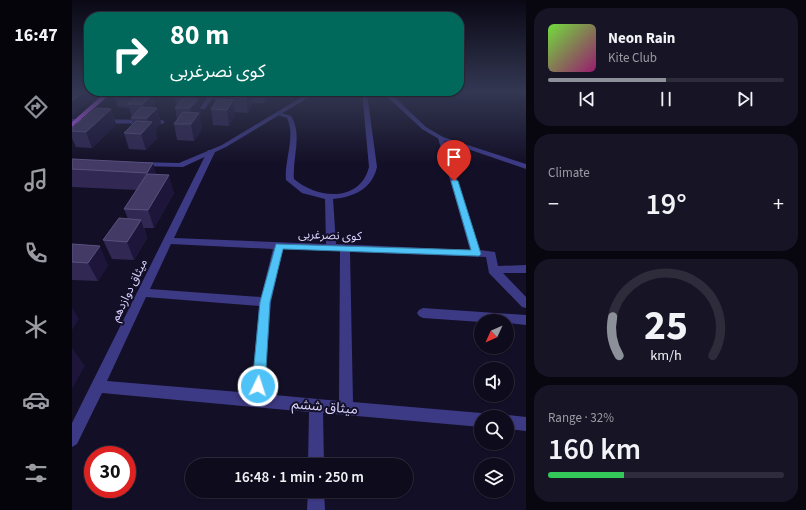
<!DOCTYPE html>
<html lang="en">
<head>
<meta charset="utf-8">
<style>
	:root { --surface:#0e0b1c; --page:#171425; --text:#f1f3f6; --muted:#9b9ba3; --line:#2e2b3b; --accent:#8c9099 }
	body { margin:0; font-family:"Source Sans 3","Noto Sans Arabic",sans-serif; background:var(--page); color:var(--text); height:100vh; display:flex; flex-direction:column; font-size:15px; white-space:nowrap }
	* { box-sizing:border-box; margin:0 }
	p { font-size:13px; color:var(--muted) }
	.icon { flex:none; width:22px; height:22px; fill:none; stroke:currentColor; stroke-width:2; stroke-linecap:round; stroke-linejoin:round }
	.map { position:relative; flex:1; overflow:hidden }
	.details { display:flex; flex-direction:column; gap:8px; padding:8px; background:#08060f; width:280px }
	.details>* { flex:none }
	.guide { position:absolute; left:12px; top:12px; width:380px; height:84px; border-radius:16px; box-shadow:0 1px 3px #0004,0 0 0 1px var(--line); background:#00695c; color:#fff; overflow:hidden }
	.needle { width:26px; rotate:225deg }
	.tools { position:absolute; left:402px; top:314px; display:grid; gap:8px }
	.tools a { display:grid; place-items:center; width:40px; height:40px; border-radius:50%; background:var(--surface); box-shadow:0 1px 3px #0004,0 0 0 1px var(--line); font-size:20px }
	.speed { position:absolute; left:12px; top:446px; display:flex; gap:8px; font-size:20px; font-weight:700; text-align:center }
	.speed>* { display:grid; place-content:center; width:52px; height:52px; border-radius:50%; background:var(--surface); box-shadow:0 1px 3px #0004,0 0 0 1px var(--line); line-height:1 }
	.speed .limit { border:6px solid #d22; background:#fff; color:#111 }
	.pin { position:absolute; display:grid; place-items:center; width:34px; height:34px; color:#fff; margin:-41px -17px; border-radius:50% 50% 50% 0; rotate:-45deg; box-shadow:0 0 4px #0007 }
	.pin .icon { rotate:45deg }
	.me { position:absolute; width:44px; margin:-22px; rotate:4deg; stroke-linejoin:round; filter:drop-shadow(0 0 3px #0008) }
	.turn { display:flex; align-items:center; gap:14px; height:84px; padding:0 20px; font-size:18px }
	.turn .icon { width:52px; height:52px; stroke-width:2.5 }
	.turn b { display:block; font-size:28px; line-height:34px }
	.big { font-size:30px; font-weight:600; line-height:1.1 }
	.details .card { flex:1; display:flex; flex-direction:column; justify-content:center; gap:6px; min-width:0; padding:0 14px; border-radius:16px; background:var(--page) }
	.details .dial { align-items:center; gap:0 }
	.dial svg { height:104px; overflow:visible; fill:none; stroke:var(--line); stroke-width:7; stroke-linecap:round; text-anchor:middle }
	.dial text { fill:var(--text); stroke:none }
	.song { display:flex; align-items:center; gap:12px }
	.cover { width:48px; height:48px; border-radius:6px; background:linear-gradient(135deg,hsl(100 70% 55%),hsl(320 70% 35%)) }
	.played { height:4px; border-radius:2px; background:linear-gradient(90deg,var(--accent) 50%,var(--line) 50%) }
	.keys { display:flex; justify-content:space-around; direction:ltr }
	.heat { display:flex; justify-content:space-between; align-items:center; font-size:22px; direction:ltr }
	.charge { height:6px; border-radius:3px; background:linear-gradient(90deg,#34c759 32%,var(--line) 0) }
	.trip { position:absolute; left:113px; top:458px; width:228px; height:40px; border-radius:20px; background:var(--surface); box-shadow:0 1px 3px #0004,0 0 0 1px var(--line); font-weight:600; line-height:40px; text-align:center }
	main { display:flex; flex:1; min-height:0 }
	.tab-bar { display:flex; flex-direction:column; width:72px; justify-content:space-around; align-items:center; background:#06040b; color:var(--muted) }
	.tab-bar .icon { width:28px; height:28px }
	.tab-bar .active { color:var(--accent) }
	.tab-bar b { font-size:18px; color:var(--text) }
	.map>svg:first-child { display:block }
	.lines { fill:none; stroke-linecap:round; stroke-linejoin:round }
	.minor { fill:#3d3a85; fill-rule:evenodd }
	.tertiary { fill:#3d3a85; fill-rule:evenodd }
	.primary { fill:#c25bff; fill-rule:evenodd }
	.wall { fill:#312854 }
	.shaded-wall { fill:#1d163a }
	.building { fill:#433a66; stroke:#5a527e }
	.route { fill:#4fc3f7; stroke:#337fa1 }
	.labels { text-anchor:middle; stroke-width:4; stroke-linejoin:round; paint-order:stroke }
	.street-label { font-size:12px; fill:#d9d4ff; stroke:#130f26 }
	.near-street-label { font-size:14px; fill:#d9d4ff; stroke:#130f26 }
</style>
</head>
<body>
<main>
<nav class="tab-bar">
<b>16:47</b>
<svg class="icon active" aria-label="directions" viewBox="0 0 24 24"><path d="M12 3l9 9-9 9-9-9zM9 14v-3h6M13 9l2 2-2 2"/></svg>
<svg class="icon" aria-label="music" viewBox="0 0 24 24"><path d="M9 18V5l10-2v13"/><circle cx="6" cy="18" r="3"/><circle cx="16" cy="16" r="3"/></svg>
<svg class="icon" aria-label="phone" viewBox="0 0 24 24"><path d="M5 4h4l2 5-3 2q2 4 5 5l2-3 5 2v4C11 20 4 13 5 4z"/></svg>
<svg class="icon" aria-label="climate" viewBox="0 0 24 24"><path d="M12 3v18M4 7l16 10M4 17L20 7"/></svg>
<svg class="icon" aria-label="car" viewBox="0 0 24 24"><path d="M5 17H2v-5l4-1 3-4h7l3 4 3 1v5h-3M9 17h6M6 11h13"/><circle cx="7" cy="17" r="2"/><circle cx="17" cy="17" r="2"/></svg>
<svg class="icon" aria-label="filters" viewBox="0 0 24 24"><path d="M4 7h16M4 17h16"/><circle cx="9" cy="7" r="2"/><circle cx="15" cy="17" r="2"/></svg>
</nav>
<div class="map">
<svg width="454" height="510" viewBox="0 0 454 510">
	<rect width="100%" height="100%" fill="#130f26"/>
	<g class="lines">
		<!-- minor -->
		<g class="minor">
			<polygon points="139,91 145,91 133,109 129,109 128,108"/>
			<polygon points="199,91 226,91 223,93 202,93"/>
			<path d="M290,91H297L295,93L305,167C300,189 282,197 261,199L264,244L398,250L366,138L371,137L408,250L423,252L426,266L454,265V273H431L454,297V308L450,307L417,273L414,257L278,252L281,402L409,413L414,415L415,417H409V427L251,413L252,465H236L237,412L30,393L5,444L0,447V423L136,150H139L143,152L102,238L254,244L253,199L230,193L214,180C212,160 224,137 215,118L203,114L206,112L219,116C231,135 220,158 222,179C245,199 288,203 297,167ZM99,244L201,249L189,297L78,289ZM211,249L268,251L267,401L192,394L199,302ZM74,297L187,306L179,393L35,381Z"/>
			<polygon points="0,119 90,120 93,122 90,124 0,123"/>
			<polygon points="351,308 454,315 454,325 435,323 435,321 409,322 351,318 347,316 345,313 347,310"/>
			<polygon points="435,415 454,417 454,431 435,429 435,417 430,417"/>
			<polygon points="236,491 252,491 253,510 235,510"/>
		</g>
		<!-- tertiary -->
		<g class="tertiary">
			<polygon points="240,91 247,91 154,147 111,167 68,166 64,164 68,162 107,163 150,145"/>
			<polygon points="309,91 316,91 354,127 371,137 454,164 454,169 367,139 350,129"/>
		</g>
		<!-- primary -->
		<polygon class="primary" points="35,91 42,91 0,127 0,122"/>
	</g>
	<!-- wall -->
	<g class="wall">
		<polygon points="43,91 82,91 79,95 80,95 83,108 85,108 89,123 83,130 85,138 74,150 57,149 52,133 61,124 59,118 60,117 57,108 46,107 41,93"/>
		<polygon points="100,91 125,91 129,114 127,116 130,129 122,141 105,140 102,124 105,119 103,108 105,105 104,100 102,100"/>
		<polygon points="141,91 161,91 162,93 163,91 197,91 197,95 193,103 180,103 180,104 176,113 162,112 163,115 157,126 141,125 139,109 144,101 142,101"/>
		<polygon points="333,91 351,91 343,95"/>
		<polygon points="39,109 44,124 20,148 4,147 0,138 0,128"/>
		<polygon points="0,159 85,175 102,193 82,228 72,228 75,238 62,260 40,259 31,240 56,219 52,209 65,190 0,187"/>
		<polygon points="0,244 36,265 26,281 0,280"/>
	</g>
	<!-- shaded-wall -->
	<g class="shaded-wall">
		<polygon points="13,91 17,91 20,99 0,116 0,101"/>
		<polygon points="58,91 66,91 69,99 59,104 56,93"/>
		<polygon points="75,91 82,91 77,97"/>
		<polygon points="122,91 125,91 129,114 127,116 130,129 122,141 119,124 121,121 118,108 120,106 118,96"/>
		<polygon points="155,91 161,91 162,94 156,102"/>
		<polygon points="178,91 179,91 180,104 176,113 174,98"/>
		<polygon points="193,91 197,91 197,95 193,103"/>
		<polygon points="344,91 351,91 343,95"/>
		<polygon points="80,95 84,109 85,108 89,123 83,130 85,138 74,150 69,134 77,125 71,104"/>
		<polygon points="161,100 163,115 157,126 155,110"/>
		<polygon points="39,109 44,124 20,148 14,132"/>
		<polygon points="81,163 86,180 80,190 75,173"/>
		<polygon points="97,175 102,193 82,228 76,210"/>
		<polygon points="69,220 75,238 62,260 55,242"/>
		<polygon points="28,246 36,265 26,281 16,263"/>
		<polygon points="0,307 7,319 0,330"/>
		<polygon points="0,348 13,366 0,389"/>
	</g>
	<!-- building -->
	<g class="building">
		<polygon points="0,91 13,91 0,101"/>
		<polygon points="43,91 58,91 56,93 41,93"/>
		<polygon points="107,91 122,91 118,96 103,95"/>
		<polygon points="163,91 178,91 174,98 159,97"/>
		<polygon points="65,94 80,95 71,104 56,104"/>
		<polygon points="111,98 126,99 118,108 103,108"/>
		<polygon points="146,99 161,100 155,110 139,109"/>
		<polygon points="69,107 85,108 75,118 59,118"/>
		<polygon points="24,108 39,109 14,132 0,131 0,128"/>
		<polygon points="111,112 127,113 119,124 102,124"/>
		<polygon points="64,121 80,122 69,134 52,133"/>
		<polygon points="0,159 81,163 75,173 0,169"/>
		<polygon points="75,174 97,175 76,210 52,209"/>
		<polygon points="47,218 69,220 55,242 31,240"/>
		<polygon points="0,244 28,246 16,263 0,262"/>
	</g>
	<!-- sky -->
	<linearGradient id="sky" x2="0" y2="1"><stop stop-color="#0a0815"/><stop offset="0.56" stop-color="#333752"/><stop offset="1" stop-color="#333752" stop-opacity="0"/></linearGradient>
	<rect width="454" height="163" fill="url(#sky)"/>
	<!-- route -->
	<polygon class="route" points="382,179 386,181 409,254 407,256 211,249 198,302 193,386 191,390 186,392 182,390 180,386 188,302 204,244 399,250 379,181"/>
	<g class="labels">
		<!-- street labels -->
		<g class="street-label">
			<text transform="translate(258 235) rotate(2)" y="4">کوی نصرغربی</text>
			<text transform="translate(57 290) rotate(-64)" y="4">میثاق دوازدهم</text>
		</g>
		<!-- near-street labels -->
		<g class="near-street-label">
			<text transform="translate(253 406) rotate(5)" y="5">میثاق ششم</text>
		</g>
	</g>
</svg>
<div class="tools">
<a><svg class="needle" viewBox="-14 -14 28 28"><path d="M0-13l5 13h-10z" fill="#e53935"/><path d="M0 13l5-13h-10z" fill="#9b9ba3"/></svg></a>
<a><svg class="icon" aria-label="sound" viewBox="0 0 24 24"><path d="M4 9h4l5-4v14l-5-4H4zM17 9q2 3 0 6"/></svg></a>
<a><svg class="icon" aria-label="search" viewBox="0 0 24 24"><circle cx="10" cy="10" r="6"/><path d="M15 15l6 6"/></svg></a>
<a><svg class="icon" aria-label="layers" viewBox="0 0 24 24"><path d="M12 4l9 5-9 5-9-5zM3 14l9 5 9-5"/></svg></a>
</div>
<div class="speed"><div class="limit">30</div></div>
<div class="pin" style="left:382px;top:181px;background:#d93025"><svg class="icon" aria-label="arrive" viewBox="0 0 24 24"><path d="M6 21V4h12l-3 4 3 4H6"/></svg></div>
<svg class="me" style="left:186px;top:386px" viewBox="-20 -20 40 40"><circle r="17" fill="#4fc3f7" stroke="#fff" stroke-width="3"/><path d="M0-11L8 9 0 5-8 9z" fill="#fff"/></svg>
<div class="trip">16:48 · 1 min · 250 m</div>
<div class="guide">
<div class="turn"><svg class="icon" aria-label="right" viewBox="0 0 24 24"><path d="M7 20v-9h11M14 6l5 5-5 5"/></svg><div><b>80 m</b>کوی نصرغربی</div></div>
</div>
</div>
<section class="details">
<div class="card">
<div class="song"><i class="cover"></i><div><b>Neon Rain</b><p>Kite Club</p></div></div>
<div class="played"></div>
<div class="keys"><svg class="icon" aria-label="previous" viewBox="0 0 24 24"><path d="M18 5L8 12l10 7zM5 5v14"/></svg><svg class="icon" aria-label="pause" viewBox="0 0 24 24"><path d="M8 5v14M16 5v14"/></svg><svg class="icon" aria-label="next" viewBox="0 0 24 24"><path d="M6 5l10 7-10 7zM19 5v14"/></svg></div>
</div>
<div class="card"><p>Climate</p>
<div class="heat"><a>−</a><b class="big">19°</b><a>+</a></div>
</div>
<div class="card dial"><svg viewBox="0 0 100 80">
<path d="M14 69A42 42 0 1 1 86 69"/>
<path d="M14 69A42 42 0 0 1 9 39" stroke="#8c9099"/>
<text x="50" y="56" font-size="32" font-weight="700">25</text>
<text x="50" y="72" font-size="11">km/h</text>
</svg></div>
<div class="card"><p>Range · 32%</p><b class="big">160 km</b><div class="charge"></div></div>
</section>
</main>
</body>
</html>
